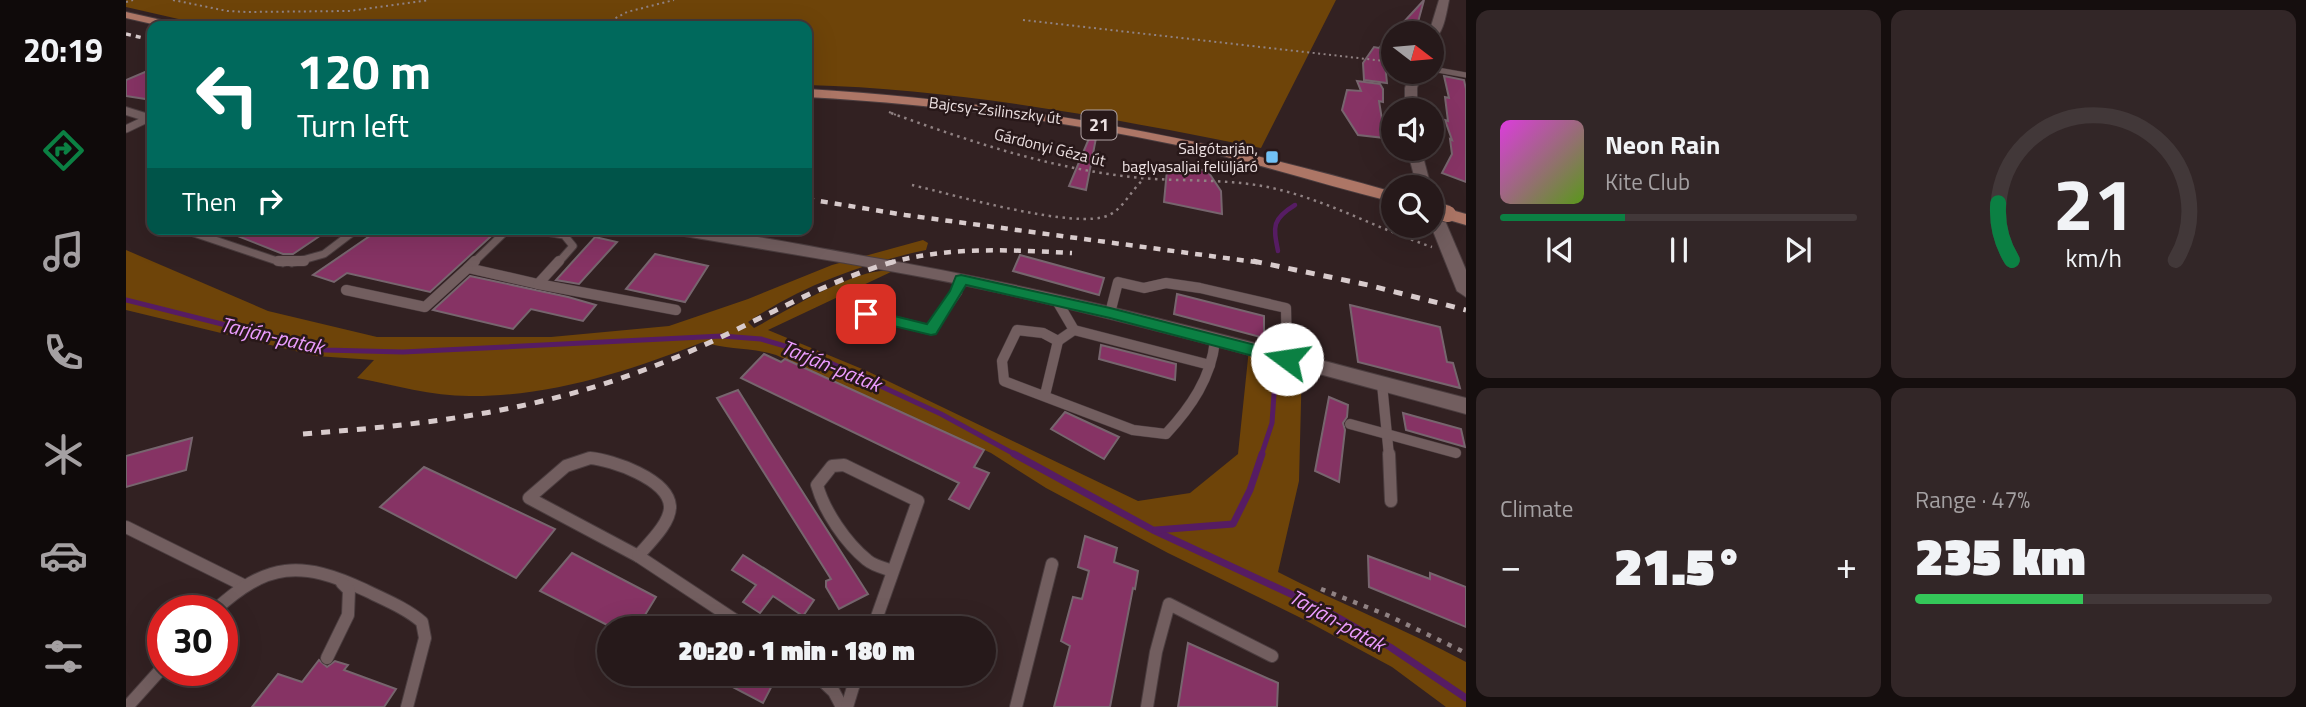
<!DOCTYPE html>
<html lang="en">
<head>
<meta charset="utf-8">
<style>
	:root { --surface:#26191a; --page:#322627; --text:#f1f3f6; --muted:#a4a0a2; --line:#423839; --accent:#0b8043 }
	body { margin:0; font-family:"Titillium Web",sans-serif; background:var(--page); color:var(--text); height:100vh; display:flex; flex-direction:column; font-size:26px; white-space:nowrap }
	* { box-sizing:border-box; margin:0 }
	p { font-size:23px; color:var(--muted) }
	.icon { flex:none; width:38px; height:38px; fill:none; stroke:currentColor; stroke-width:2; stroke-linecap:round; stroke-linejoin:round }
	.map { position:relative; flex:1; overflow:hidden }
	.sheet { display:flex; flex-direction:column; gap:10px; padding:10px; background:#150e0e; width:840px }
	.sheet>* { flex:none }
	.hud { position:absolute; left:21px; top:21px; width:665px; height:214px; border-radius:14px; box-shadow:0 7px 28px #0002,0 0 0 2px var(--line); background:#00695c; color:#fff; overflow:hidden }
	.needle { width:46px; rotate:106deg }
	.fabs { position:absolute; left:1255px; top:21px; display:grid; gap:14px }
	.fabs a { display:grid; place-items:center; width:63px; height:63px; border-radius:50%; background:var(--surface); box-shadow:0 7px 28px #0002,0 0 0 2px var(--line); font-size:35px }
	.speed { position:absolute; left:21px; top:595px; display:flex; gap:14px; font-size:35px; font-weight:700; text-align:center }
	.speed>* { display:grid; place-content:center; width:91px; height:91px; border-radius:50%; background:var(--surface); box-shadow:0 7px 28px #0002,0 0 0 2px var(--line); line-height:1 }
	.speed .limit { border:10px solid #d22; background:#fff; color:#111 }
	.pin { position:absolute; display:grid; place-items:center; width:60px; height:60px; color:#fff; margin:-30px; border-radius:14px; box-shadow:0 4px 10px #0006 }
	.me { position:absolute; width:77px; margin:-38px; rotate:284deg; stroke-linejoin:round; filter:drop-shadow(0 0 5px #0008) }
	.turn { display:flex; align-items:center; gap:24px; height:147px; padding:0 35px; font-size:32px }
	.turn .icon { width:91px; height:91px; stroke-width:2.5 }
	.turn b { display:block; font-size:49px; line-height:60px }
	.then { display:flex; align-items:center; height:66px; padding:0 35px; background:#0003; gap:14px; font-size:26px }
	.big { font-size:52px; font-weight:800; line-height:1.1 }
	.sheet .card { flex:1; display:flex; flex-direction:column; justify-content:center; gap:10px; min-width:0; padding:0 24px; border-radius:14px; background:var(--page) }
	.sheet .dial { align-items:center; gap:0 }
	.dial svg { height:182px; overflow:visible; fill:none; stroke:var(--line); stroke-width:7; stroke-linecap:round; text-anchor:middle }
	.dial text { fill:var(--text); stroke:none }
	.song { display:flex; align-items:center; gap:21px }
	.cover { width:84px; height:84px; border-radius:10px; background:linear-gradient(135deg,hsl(300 70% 55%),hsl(90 70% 35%)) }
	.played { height:7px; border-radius:4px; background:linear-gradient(90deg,var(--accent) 35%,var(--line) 35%) }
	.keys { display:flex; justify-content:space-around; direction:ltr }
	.heat { display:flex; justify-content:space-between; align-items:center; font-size:38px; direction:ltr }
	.charge { height:10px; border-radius:5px; background:linear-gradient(90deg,#34c759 47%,var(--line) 0) }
	.sheet .tiles { flex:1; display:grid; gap:10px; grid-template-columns:repeat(2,1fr) }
	.trip { position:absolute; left:471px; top:616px; width:399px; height:70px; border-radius:35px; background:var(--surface); box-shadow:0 7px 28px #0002,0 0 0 2px var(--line); font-weight:800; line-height:70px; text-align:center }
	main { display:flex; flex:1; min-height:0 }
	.menu { display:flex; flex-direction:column; width:126px; justify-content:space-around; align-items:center; background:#0f0a0a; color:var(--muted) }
	.menu .icon { width:49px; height:49px }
	.menu .current { color:var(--accent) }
	.menu b { font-size:32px; color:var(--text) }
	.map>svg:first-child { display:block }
	.green { fill:#6e4409 }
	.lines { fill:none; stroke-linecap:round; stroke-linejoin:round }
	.stream-far2 { stroke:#561c63; stroke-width:4.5 }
	.stream-far1 { stroke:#561c63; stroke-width:5 }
	.stream { stroke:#561c63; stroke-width:7 }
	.building { fill:#863364; stroke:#77656e; stroke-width:2 }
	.lane-far3-casing { stroke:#4b3d3f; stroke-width:6 }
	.lane-far2-casing { stroke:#4b3d3f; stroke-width:9 }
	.lane-far1-casing { stroke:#4b3d3f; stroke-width:11 }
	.lane-casing { stroke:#4b3d3f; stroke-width:14 }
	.street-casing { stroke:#4b3d3f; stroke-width:2 }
	.primary-casing { stroke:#4b3d3f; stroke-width:2 }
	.path-far2 { stroke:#908283; stroke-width:2; stroke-dasharray:2 3.5; stroke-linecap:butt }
	.path-far1 { stroke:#908283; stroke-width:2.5; stroke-dasharray:2.5 4.5; stroke-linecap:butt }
	.path { stroke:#908283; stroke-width:4.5; stroke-dasharray:4.5 7; stroke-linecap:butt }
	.lane-far3 { stroke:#725e5f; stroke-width:5 }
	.lane-far2 { stroke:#725e5f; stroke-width:7 }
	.lane-far1 { stroke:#725e5f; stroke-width:10 }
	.lane { stroke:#725e5f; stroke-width:12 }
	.street { fill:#725e5f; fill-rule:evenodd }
	.primary { fill:#ad7666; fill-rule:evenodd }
	.rail-far2 { stroke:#d8cbcc; stroke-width:3.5; stroke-dasharray:5 5; stroke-linecap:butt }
	.rail-far1 { stroke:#d8cbcc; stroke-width:4.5; stroke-dasharray:7 7; stroke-linecap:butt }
	.rail { stroke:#d8cbcc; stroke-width:5; stroke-dasharray:9 9; stroke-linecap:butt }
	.primary-bridge-casing { stroke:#4b3d3f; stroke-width:18; stroke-linecap:butt }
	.primary-bridge { stroke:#ad7666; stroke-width:16 }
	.route { fill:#0b8043; stroke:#07532c; stroke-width:2 }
	.poi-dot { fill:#72c1f5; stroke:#281819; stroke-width:2.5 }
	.labels { text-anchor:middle; stroke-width:5; stroke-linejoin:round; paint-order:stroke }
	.far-street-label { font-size:16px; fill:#ebdfe0; stroke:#281819 }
	.far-poi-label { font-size:16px; fill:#ebdfe0; stroke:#281819; text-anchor:end }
	.shield { fill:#281819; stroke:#b0a3a4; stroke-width:2 }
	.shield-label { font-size:18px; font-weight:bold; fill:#ebdfe0 }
	.water-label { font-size:21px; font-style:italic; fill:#eb9cfe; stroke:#281819 }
</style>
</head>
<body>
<main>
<nav class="menu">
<b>20:19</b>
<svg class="icon current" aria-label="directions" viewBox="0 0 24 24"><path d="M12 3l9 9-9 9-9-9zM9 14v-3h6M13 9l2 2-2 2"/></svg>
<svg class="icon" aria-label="music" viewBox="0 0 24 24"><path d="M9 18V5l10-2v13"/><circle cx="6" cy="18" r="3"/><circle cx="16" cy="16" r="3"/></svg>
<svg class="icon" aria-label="phone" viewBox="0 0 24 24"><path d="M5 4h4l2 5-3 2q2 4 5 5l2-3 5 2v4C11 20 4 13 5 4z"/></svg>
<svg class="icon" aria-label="climate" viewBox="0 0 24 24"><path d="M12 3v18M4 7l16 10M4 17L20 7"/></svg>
<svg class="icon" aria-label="car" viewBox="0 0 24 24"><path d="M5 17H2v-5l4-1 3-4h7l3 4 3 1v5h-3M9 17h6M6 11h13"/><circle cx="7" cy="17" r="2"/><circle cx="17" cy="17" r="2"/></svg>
<svg class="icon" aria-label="filters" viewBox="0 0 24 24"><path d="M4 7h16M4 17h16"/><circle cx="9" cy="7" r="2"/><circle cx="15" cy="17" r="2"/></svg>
</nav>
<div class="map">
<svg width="1340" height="707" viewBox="0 0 1340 707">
	<rect width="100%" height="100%" fill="#322122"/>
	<!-- green -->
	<g class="green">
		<path d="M0,0H1210L1135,148C985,118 834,89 681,85V26H83L0,7Z"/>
		<path d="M797,240L802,243L800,250C738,263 675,286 622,322L628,328C661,311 732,266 767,271L642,330L741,371L1012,501L1064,493L1112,454L1123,349L1176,363L1173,481L1152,572C1214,604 1279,629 1340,662V707H1320L1266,667L1177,619L1042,553L920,488L865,453L650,355C625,347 601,350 577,342C504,371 423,397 343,396C306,396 268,385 231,378L248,360L190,356L0,310V250L142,311L251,337H425L543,326L622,299L706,265Z"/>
	</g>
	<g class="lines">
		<!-- stream-far2 -->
		<path class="stream-far2" d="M1152,251C1147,226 1146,219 1169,205"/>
		<!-- stream-far1 -->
		<g class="stream-far1">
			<polyline points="0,300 199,350 277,352 596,336 635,339 683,353 815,414 892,456"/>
			<polyline points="1135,456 1146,423 1149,380"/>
		</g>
		<!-- stream -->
		<g class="stream">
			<polyline points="888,454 1027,530 1197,609 1264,647 1340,698"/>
			<polyline points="1030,530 1107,524 1124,490 1136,454"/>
		</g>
	</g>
	<!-- building -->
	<g class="building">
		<polygon points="1298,0 1289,33 1267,33 1275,25"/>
		<polygon points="1267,33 1267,50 1259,63 1261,83 1238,80 1237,63 1248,47 1253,48"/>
		<polygon points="26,69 26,100 0,96 0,80"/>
		<polygon points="1318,76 1338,80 1340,89 1340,182 1316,173 1326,154 1324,139 1326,140 1319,120 1322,121 1319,97 1323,98"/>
		<polygon points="1231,81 1254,84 1257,89 1257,102 1253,101 1259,138 1232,135 1216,110 1221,90 1235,91"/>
		<polygon points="964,136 970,138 960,190 943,186"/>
		<polygon points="1041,170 1081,170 1095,191 1096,214 1038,202"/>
		<polygon points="94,229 204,229 167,254 157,254"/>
		<polygon points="254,229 373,229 304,292 221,273 208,282 187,275"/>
		<polygon points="469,237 491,242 453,284 430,280"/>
		<polygon points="529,254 582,266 559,302 500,289"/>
		<polygon points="894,255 978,278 973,295 887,271"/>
		<polygon points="344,276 442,297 470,305 457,321 405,309 387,329 307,310"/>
		<polygon points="1051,294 1138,316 1138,338 1048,314"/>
		<polygon points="1224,305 1314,327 1321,362 1327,363 1334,388 1232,362"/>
		<polygon points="975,345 1050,364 1049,380 973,359"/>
		<polygon points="638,354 655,362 659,359 858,450 848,467 863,473 843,509 823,499 833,483 615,378"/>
		<polygon points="612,390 644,441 742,594 713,609 700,587 700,581 705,579 591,398"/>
		<polygon points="1203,397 1222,405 1221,417 1217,423 1219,430 1213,482 1189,471"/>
		<polygon points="939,412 993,437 978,459 925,429"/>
		<polygon points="1277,413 1335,429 1339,447 1280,430"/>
		<polygon points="66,438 60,470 0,487 0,456"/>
		<polygon points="298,467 429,529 390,578 254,507"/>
		<polygon points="959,536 991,548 988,562 1012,571 1009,589 1007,588 984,707 928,707 944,646 935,641 947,597 956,599 963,571 952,567"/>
		<polygon points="446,553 530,597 511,628 487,628 414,591"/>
		<polygon points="617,555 688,600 677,616 647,596 634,613 617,602 630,585 606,570"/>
		<polygon points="1242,556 1304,579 1304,573 1340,587 1340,627 1243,587"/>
		<polygon points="1062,643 1152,683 1151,707 1052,707"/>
		<polygon points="193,660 201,667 209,661 222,665 218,670 270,689 258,707 126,707 152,674 176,682"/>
		<polygon points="582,674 652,674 637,703"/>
	</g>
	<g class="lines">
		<!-- lane-far3 casing -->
		<g class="lane-far3-casing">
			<polyline id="lane-far3" points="1306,69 1340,75"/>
		</g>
		<!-- lane-far2 casing -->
		<g class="lane-far2-casing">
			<g id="lane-far2">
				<polyline points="0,129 23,118"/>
				<polyline points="56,229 157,263"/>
				<polyline points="402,229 438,235 447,246 432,263"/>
				<polyline points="166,263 198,254 231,229"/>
				<polyline points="347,263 382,229"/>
			</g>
		</g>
		<!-- lane-far1 casing -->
		<g class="lane-far1-casing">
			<g id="lane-far1">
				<polyline points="152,261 178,261"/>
				<polyline points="349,261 342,268 412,284 433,261"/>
				<polyline points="412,284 550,310"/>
				<polyline points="220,290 299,307 342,268"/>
				<polyline points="931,301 948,330"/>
				<polyline points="984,313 992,282 1018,288 1040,283 1074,288 1160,308 1161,359"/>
				<polyline points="740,314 805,330 831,292 835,280"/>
				<polyline points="932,341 948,330 1084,365"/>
				<polyline points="1256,384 1263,456"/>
				<path d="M919,395L932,341L917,333L891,330L876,361L878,381L1007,430L1040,434C1065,407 1085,378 1089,341"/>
				<polyline points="1224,424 1330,453"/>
			</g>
		</g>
		<!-- lane casing -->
		<g class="lane-casing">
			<g id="lane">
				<polyline points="1263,454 1265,501"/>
				<path d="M464,458C486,460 542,479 544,506C545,523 522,544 512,556L403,498L440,466Z"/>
				<polyline points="0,527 119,586"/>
				<polyline points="512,556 621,628"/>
				<path d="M88,611C141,562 175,560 239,590C259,600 280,608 296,622L299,638L281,707"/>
				<path d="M747,628L792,501L718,465L706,466L691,485C698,511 720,543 741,560C748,566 758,568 767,571"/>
				<polyline points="201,658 222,615 223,590 216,583"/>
				<polyline points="689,674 708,692 716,707"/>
				<polyline points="1,707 37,667"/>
				<polyline points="721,707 731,674"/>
				<polyline points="890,707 926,564"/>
				<polyline points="1021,707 1030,652 1043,604 1146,656"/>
			</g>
		</g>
		<!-- street casing -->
		<g class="street-casing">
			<g id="street">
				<path d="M1313,0H1323C1320,14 1318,34 1306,41V33H1303Z"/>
				<polygon points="1284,72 1296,72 1291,88 1291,110 1279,110 1279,88"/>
				<polygon points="0,107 26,115 26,123 0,115"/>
				<polygon points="1281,149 1295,149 1305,187 1291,187"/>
				<polygon points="1306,204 1314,209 1340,270 1340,297 1331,291 1305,226"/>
				<path d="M539,229C607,229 676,245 743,257C945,291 1142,347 1340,398V414C1185,372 1031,328 875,293C766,269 656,253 547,234Z"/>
			</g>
		</g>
		<!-- primary casing -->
		<g class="primary-casing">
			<g id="primary">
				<polygon points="0,12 53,24 55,26 35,26 0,18"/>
				<path d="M681,89C883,101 1073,136 1267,192V202C1195,184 1124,161 1051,145C929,119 805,104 681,97Z"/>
				<polygon points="1322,209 1340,214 1340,225 1316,218 1314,214"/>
			</g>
		</g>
		<!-- path-far2 -->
		<g class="path-far2">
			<polyline points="47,0 101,11 121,12 223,11 303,0"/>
			<polyline points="0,2 7,0"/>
			<polyline points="897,20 1267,62"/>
			<polyline points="63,24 74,26"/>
			<polyline points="475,26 501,12 548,0"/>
			<polyline points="763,112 770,115"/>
		</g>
		<!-- path-far1 -->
		<g class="path-far1">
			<path d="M765,113C840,140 917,166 997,176C1046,183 1097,177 1146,188C1201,200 1252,229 1306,247"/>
			<path d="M786,185C825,194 951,231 983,215C998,208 1005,190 1017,180"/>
		</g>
		<!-- path -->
		<polyline class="path" points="1195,589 1261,615 1340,653"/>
		<!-- lane-far3 -->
		<use href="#lane-far3" class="lane-far3"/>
		<!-- lane-far2 -->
		<use href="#lane-far2" class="lane-far2"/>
		<!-- lane-far1 -->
		<use href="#lane-far1" class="lane-far1"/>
		<!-- lane -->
		<use href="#lane" class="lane"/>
		<!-- street -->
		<use href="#street" class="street"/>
		<!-- primary -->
		<use href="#primary" class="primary"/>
		<!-- rail-far2 -->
		<polyline class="rail-far2" points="0,34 26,40"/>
		<!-- rail-far1 -->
		<g class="rail-far1">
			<polyline points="681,199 779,215 1137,263"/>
			<path d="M763,263C823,246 885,250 946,253"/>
		</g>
		<!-- rail -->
		<g class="rail">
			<polyline points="1127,261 1242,285 1340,310"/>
			<path d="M177,434C307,424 418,411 541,361C617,331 691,283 770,261"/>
		</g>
		<!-- primary-bridge casing -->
		<g class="primary-bridge-casing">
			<polyline id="primary-bridge" points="1306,209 1322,214"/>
		</g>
		<!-- primary-bridge -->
		<use href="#primary-bridge" class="primary-bridge"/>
	</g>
	<!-- route -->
	<polygon class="route" points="835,275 984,308 1161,353 1169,359 1161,365 984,318 840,285 810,334 805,335 734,318 732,314 740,309 801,324 824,291 830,276"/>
	<!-- markers -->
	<rect class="poi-dot" x="1139" y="150" width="14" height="14" rx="3.5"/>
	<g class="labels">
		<!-- far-street labels -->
		<g class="far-street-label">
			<text transform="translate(869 110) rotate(7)" y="6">Bajcsy-Zsilinszky út</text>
			<text transform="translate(924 147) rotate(14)" y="6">Gárdonyi Géza út</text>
		</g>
		<!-- far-poi labels -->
		<g class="far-poi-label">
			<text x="1132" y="154">Salgótarján,<tspan x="1132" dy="18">baglyasaljai felüljáró</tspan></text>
		</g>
		<!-- shield labels -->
		<rect class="shield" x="955.5" y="110.5" width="35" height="29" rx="5"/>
		<g class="shield-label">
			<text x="973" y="131">21</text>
		</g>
		<!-- water labels -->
		<g class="water-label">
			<text transform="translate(146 336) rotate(13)" y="7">Tarján-patak</text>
			<text transform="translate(705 366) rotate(22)" y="7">Tarján-patak</text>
			<text transform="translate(1211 621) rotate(29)" y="7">Tarján-patak</text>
		</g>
	</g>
</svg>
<div class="fabs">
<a><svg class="needle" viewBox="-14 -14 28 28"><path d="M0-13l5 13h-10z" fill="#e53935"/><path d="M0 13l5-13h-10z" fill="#a4a0a2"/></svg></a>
<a><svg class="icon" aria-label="sound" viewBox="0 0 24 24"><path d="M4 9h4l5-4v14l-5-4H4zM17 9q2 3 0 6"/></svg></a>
<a><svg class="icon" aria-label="search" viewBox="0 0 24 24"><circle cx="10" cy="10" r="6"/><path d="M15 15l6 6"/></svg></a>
</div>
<div class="speed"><div class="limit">30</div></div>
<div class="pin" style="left:740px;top:314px;background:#d93025"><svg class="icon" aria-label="arrive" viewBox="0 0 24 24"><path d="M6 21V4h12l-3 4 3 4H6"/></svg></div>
<svg class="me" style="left:1161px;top:359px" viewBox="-20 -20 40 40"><circle r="19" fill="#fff"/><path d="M0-13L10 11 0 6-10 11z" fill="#0b8043"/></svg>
<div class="trip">20:20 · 1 min · 180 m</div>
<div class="hud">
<div class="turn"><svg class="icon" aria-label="left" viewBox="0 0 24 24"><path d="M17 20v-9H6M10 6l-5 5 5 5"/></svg><div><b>120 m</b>Turn left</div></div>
<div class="then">Then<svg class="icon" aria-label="right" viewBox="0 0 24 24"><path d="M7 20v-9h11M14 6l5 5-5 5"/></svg></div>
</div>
</div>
<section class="sheet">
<div class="tiles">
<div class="card">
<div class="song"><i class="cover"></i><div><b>Neon Rain</b><p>Kite Club</p></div></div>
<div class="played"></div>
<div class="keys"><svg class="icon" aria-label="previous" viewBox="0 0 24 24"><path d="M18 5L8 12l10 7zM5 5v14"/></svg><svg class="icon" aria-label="pause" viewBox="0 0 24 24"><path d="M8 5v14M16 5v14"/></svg><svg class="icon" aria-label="next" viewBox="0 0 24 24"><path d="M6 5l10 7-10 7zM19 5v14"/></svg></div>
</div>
<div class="card dial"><svg viewBox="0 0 100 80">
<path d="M14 69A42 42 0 1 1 86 69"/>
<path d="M14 69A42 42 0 0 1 8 44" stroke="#0b8043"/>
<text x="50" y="56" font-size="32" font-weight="700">21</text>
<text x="50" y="72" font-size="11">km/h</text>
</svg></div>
<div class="card"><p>Climate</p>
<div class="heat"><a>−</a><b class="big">21.5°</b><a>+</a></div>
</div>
<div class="card"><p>Range · 47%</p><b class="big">235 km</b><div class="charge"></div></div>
</div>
</section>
</main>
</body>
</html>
